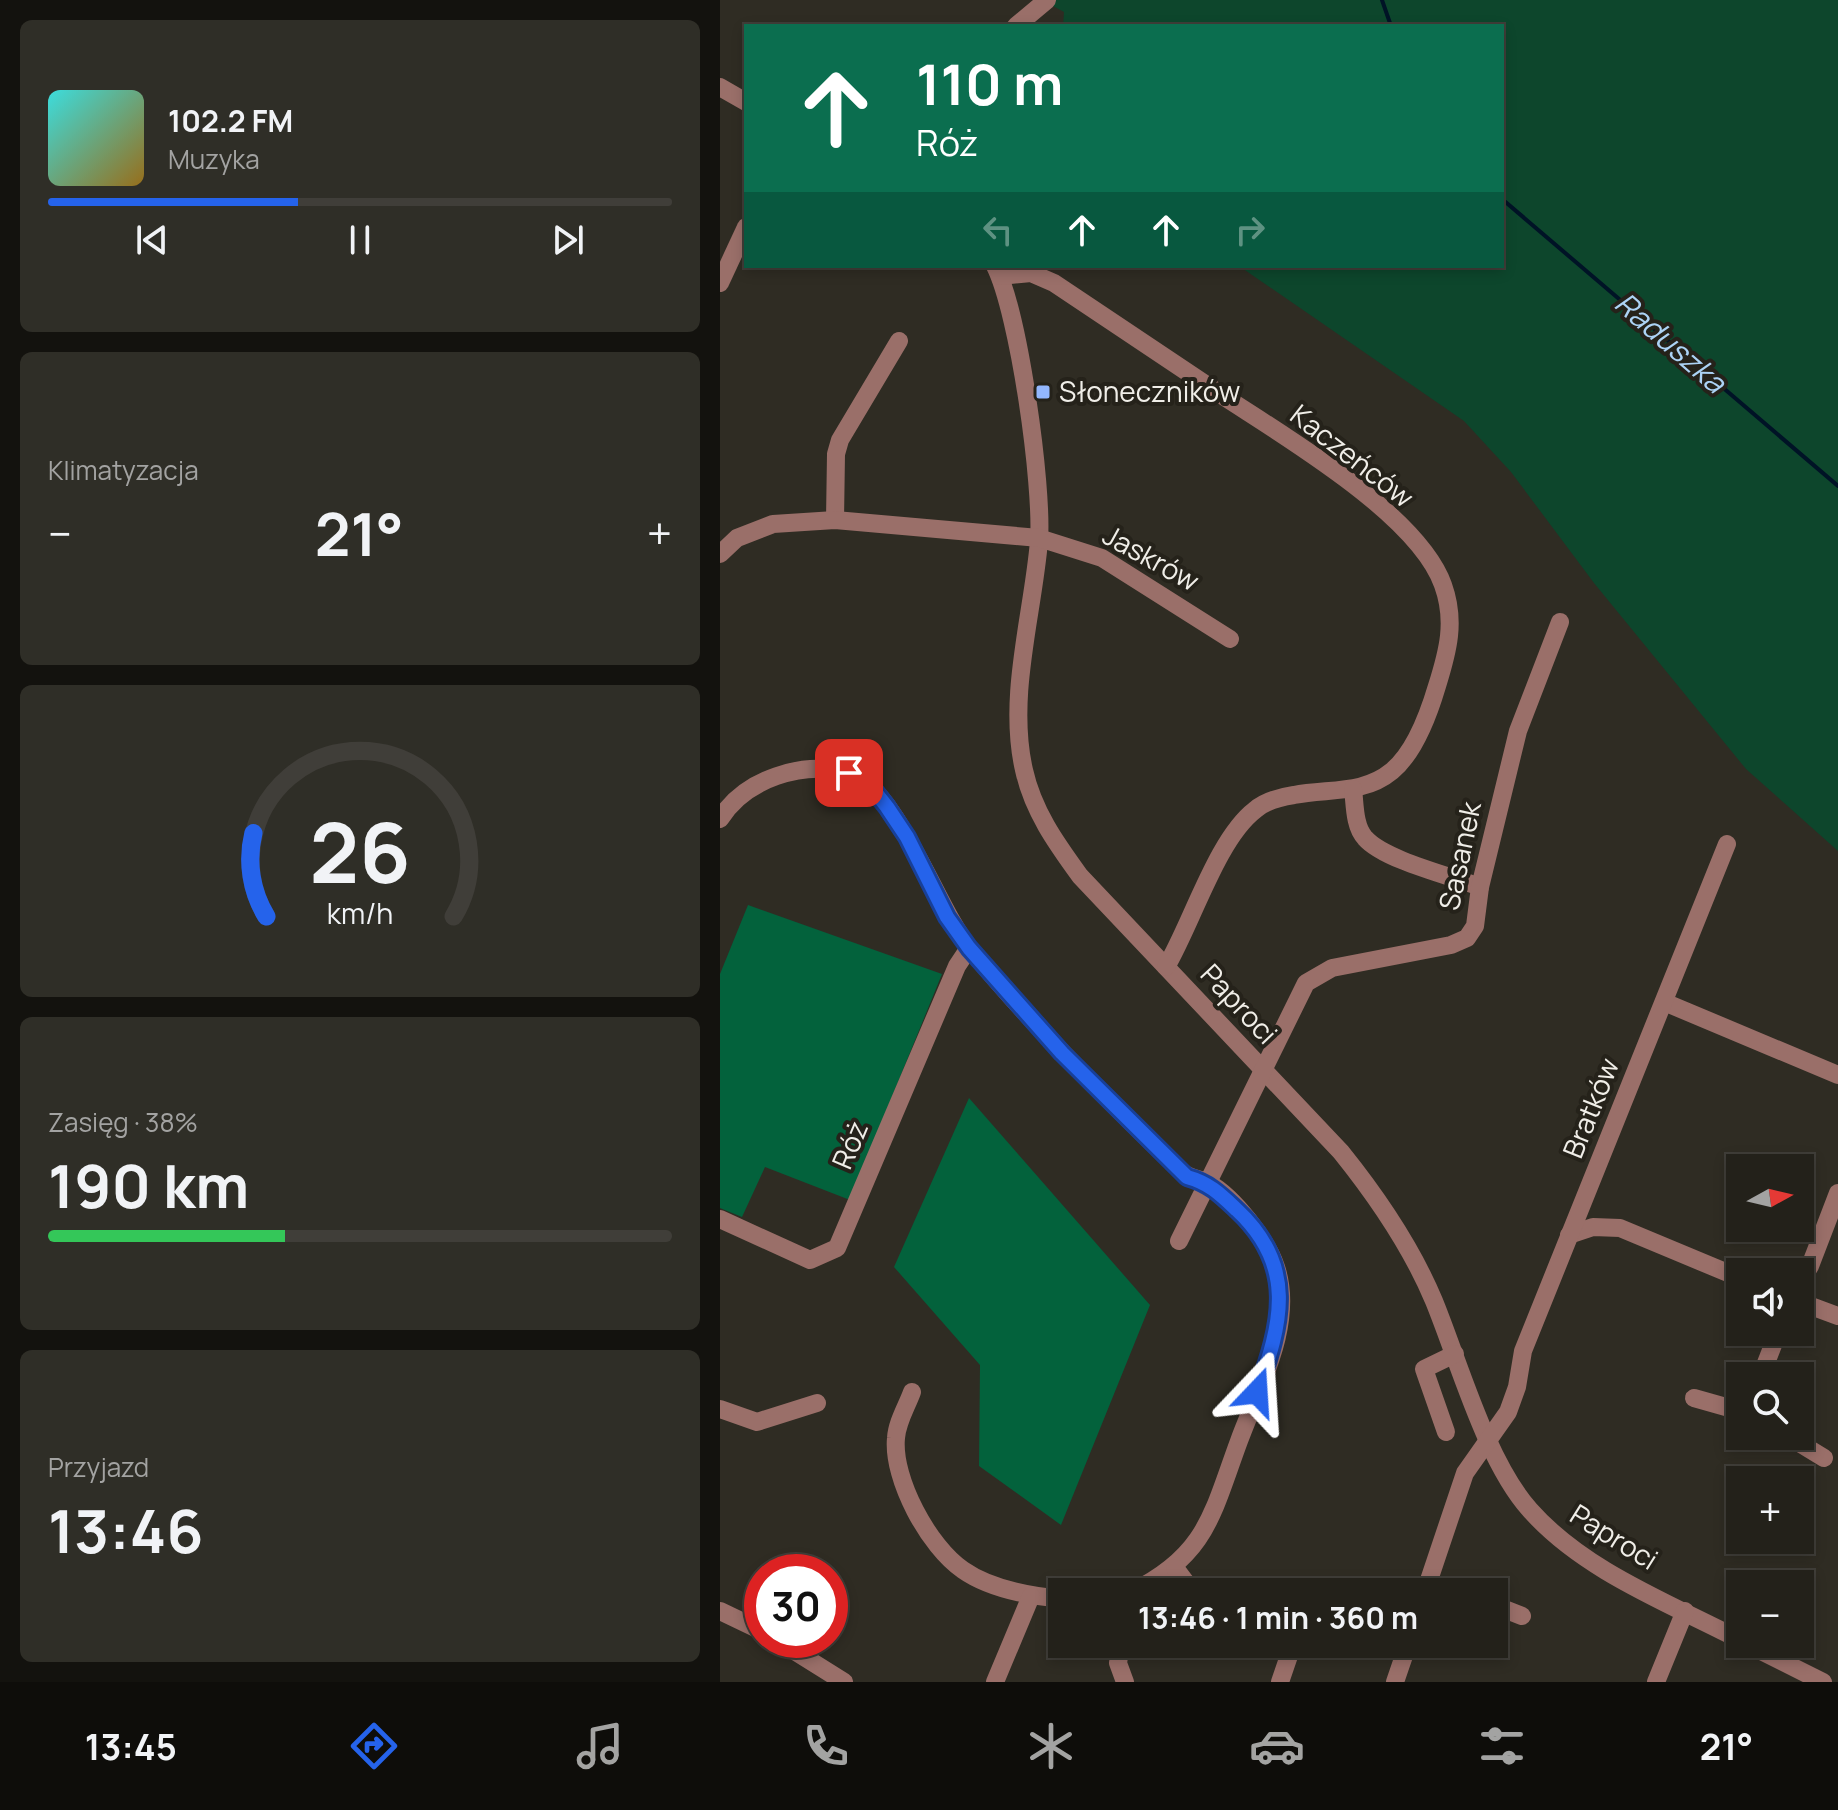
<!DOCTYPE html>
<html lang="pl">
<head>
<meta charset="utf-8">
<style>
	:root { --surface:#23211a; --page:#2f2e27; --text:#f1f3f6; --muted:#a3a3a2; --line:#403e39; --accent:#2563eb }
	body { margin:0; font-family:Manrope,sans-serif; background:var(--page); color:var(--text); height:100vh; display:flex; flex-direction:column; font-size:30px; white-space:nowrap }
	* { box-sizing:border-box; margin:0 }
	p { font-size:26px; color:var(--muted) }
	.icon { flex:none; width:44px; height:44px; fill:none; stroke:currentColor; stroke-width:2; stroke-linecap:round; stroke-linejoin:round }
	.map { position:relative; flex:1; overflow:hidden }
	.panel { display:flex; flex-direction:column; gap:20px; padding:20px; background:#13120e; width:720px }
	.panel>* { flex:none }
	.hud { position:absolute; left:24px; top:24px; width:760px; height:244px; border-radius:0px; box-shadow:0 4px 12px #0003,0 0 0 2px var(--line); background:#0b6e4f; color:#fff; overflow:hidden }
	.needle { width:52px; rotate:82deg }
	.fabs { position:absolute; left:1006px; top:1154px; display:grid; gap:16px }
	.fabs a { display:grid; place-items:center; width:88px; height:88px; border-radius:0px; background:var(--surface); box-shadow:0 4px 12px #0003,0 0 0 2px var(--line); font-size:40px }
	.speed { position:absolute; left:24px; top:1554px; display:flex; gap:16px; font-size:40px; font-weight:700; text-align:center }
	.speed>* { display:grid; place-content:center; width:104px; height:104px; border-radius:50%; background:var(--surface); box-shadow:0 4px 12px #0003,0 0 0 2px var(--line); line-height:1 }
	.speed .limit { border:12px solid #d22; background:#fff; color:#111 }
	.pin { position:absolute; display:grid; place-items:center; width:68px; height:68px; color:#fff; margin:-34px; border-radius:16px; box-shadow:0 4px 12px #0006 }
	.me { position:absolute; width:88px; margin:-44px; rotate:20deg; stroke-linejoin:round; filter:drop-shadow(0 0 6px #0008) }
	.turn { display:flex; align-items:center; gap:28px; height:168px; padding:0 40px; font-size:36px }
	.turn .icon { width:104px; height:104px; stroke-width:2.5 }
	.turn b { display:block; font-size:56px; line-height:68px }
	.lanes { display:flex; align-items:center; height:76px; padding:0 40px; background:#0003; justify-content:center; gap:40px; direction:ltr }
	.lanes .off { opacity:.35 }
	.big { font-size:60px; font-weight:700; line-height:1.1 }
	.panel .tile { flex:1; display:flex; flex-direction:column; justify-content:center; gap:12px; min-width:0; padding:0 28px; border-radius:12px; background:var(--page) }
	.panel .dial { align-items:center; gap:0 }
	.dial svg { height:208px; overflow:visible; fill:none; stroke:var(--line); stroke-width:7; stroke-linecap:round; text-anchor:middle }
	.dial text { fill:var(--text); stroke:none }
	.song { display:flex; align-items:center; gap:24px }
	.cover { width:96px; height:96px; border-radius:12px; background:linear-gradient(135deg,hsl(180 70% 55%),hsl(40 70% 35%)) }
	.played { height:8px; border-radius:4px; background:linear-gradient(90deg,var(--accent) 40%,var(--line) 40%) }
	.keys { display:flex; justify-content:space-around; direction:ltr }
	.heat { display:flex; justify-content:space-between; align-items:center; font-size:44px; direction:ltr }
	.charge { height:12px; border-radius:6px; background:linear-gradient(90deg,#34c759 38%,var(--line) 0) }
	.trip { position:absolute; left:328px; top:1578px; width:460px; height:80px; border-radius:0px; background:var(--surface); box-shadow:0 4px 12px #0003,0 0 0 2px var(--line); font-weight:700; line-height:80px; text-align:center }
	.menu { display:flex; height:128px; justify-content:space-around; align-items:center; background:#0e0d0a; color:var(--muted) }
	.menu .icon { width:56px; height:56px }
	.menu .selected { color:var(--accent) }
	.menu b { font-size:36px; color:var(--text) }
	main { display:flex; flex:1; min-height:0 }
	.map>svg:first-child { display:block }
	.green { fill:#0d462c }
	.forest { fill:#03623c }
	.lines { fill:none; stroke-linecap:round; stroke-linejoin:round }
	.stream { stroke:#001326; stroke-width:4 }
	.minor { stroke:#9a6f69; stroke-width:18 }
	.route-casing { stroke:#184099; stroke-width:20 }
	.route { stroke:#2563eb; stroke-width:14 }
	.poi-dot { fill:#93b7fd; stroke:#25221a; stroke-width:3 }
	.labels { text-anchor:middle; stroke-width:8; stroke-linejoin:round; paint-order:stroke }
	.poi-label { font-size:28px; fill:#f0eee8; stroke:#25221a; text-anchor:start }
	.street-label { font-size:28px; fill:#f0eee8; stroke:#25221a }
	.water-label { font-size:30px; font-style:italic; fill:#acd3f5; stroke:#25221a }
</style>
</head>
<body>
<main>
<section class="panel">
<div class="tile">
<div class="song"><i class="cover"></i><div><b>102.2 FM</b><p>Muzyka</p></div></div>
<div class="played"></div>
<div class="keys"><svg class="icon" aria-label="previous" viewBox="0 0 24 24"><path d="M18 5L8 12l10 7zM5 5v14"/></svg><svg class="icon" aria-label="pause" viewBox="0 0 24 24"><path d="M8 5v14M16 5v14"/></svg><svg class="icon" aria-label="next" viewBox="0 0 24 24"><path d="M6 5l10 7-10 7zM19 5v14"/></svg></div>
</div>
<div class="tile"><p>Klimatyzacja</p>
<div class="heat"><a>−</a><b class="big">21°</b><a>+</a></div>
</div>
<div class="tile dial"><svg viewBox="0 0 100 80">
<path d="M14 69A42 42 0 1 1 86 69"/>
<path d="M14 69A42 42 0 0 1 9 37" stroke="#2563eb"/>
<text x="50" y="56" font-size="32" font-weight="700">26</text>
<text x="50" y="72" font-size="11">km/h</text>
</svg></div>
<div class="tile"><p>Zasięg · 38%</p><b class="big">190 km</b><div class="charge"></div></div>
<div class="tile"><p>Przyjazd</p><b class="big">13:46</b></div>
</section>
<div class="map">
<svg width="1118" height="1682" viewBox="0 0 1118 1682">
	<rect width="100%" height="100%" fill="#2f2c23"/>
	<!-- green -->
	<polygon class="green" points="322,0 1118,0 1118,851 1026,769 874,583 791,472 744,421 519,266 782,266 782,26 343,26 344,12"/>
	<!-- forest -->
	<g class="forest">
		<polygon points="28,905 222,974 130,1200 45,1167 22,1217 0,1208 0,974"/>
		<polygon points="249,1098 430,1305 341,1525 259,1466 260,1365 174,1267"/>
	</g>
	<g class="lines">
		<!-- stream -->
		<g class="stream">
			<polyline points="662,0 671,26"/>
			<polyline points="782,199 1118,486"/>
		</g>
		<!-- minor -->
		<g class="minor">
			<polyline points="296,26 327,0"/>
			<polyline points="0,87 26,102"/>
			<path d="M275,266C299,314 323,485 319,541C313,614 287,696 304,770C313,811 336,843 360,876L621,1152C658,1198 691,1246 714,1301C739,1362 766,1461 810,1510C864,1571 949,1603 1020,1640"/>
			<path d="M280,276L311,273L334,283C389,320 445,357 500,394C562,435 698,514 723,585C736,621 728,651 717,686C709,713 695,752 672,771C643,795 608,788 574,795C561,797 545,801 535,810C497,839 472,923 446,967"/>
			<polyline points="0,283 26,227"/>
			<polyline points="115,520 116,454 120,440 179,341"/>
			<polyline points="0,554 17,538 53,524 115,520 319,538 382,558 510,639"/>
			<path d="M633,789C635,804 634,826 645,838C664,860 731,876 760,887"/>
			<path d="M0,819C25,779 83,760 128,773C177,787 216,907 250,949C315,1028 388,1100 462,1172C470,1179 479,1178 489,1183C514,1197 547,1240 556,1267C575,1324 538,1389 519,1441C492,1514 487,1555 412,1592"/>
			<polyline points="944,1002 1118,1075"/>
			<polyline points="0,1219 90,1260 117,1248 237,966 249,948"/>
			<polyline points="849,1235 873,1227 900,1228 1020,1278"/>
			<polyline points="459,1241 586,983 612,968 731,945 747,938 755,926 760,887 798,731 840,622"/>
			<polyline points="1080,1282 1090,1266 1118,1193"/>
			<polyline points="1080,1302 1118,1316"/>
			<polyline points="1041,1376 1058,1332"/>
			<path d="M192,1392C187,1406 177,1422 176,1438C172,1479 209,1547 243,1570C270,1589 310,1596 342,1599"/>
			<polyline points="974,1398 1020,1411"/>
			<polyline points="0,1409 37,1422 97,1403"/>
			<polyline points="726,1432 704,1369 735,1354"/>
			<polyline points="1068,1436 1104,1458"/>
			<polyline points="455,1568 470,1588 481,1592"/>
			<polyline points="708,1582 737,1592"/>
			<polyline points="705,1592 745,1473 788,1412 797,1387 803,1351 1007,844"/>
			<polyline points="774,1605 802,1616"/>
			<polyline points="0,1611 42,1631"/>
			<polyline points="57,1640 124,1682"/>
			<polyline points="401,1644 398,1663 405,1682"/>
			<polyline points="1027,1644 1103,1682"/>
			<polyline points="275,1682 311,1596"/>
			<polyline points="560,1682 573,1644"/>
			<polyline points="675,1682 688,1644"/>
			<polyline points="936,1682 965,1611"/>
		</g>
	</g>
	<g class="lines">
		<!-- route casing -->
		<g class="route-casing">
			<path id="route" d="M129,773L149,784L167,807L187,837L227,917L249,948L342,1053L467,1177C489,1183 500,1194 517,1210C577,1266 562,1323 537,1392"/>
		</g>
		<!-- route -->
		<use href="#route" class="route"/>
	</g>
	<!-- markers -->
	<rect class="poi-dot" x="315" y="384" width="16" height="16" rx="4"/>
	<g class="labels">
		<!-- poi labels -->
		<g class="poi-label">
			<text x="339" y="402">Słoneczników</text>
		</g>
		<!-- street labels -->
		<g class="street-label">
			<text transform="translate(632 456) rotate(38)" y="10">Kaczeńców</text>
			<text transform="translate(431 558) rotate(29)" y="10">Jaskrów</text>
			<text transform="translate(740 856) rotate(-78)" y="10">Sasanek</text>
			<text transform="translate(519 1004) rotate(47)" y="10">Paproci</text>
			<text transform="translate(871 1108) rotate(-68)" y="10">Bratków</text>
			<text transform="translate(130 1145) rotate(-67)" y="10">Róż</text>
			<text transform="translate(894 1537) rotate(32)" y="10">Paproci</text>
		</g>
		<!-- water labels -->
		<g class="water-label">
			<text transform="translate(950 343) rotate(41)" y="10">Raduszka</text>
		</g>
	</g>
</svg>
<div class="fabs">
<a><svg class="needle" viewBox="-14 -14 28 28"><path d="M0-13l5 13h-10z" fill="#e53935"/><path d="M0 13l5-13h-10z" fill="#a3a3a2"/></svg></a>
<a><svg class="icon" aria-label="sound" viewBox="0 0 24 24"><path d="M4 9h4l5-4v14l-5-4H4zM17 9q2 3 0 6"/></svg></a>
<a><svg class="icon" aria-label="search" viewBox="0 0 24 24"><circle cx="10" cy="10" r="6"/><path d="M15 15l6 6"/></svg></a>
<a>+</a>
<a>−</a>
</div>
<div class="speed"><div class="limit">30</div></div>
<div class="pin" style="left:129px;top:773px;background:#d93025"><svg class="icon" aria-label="arrive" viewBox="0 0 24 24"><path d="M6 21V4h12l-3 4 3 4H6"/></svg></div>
<svg class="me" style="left:537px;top:1392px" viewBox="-20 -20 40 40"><path d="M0-17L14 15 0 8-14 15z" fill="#2563eb" stroke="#fff" stroke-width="4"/></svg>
<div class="trip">13:46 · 1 min · 360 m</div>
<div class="hud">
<div class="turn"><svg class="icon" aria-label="ahead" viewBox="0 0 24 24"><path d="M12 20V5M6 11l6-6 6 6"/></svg><div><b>110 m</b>Róż</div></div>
<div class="lanes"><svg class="icon off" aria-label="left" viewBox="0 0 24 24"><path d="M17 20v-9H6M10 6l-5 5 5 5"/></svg><svg class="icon" aria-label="ahead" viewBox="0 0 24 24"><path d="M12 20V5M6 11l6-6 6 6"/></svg><svg class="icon" aria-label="ahead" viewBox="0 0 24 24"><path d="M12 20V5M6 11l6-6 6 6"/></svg><svg class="icon off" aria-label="right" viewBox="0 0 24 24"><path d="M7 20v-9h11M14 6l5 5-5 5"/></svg></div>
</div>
</div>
</main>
<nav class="menu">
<b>13:45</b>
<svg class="icon selected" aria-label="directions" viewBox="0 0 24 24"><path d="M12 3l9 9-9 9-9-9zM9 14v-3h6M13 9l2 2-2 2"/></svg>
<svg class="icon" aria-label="music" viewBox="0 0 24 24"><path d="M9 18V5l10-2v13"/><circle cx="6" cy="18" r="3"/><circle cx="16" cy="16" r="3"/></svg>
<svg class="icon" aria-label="phone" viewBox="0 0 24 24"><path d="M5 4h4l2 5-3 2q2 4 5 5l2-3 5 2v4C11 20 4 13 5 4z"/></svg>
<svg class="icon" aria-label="climate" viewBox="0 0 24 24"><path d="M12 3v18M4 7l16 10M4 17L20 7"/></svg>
<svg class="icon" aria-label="car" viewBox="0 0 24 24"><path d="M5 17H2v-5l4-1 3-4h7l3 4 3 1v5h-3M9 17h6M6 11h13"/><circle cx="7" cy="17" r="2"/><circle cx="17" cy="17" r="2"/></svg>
<svg class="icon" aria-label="filters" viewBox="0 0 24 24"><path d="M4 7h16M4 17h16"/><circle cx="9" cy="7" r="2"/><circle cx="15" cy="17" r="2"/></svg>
<b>21°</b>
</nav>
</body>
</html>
